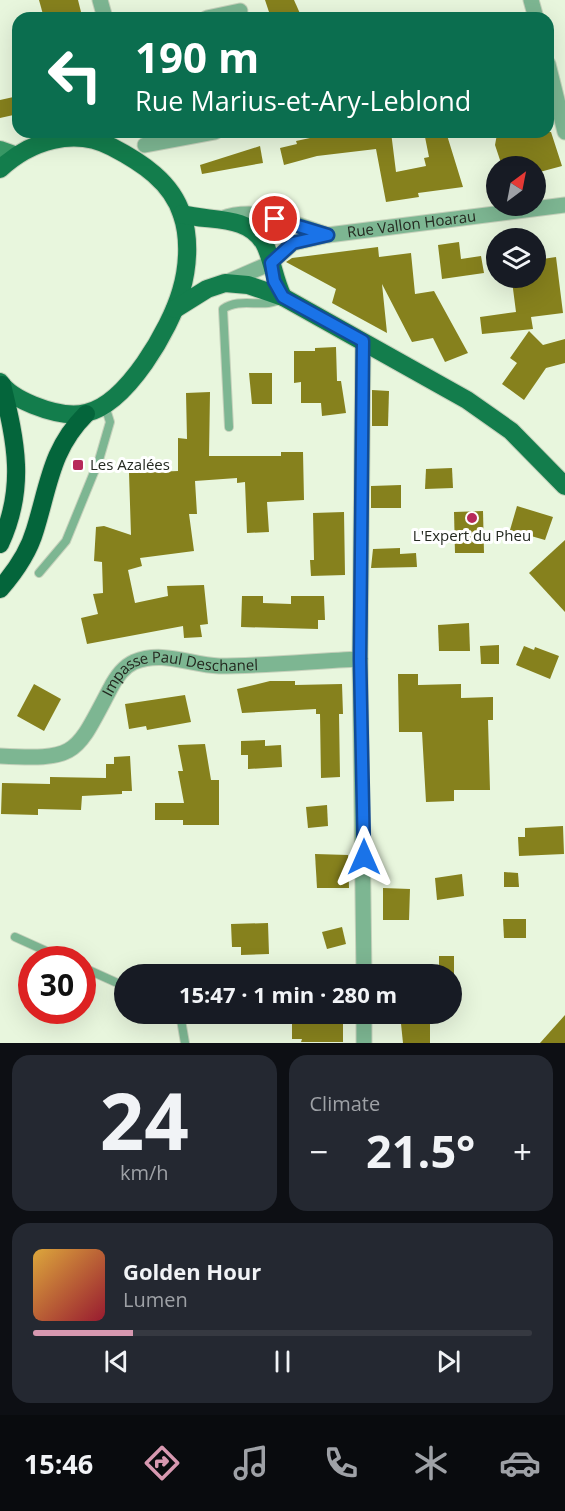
<!DOCTYPE html>
<html lang="en">
<head>
<meta charset="utf-8">
<style>
	:root { --surface:#171b24; --page:#242831; --text:#f1f3f6; --muted:#9ea1a6; --line:#363941; --accent:#d798b0 }
	body { margin:0; font-family:"Open Sans",sans-serif; background:var(--page); color:var(--text); height:100vh; display:flex; flex-direction:column; font-size:22px; white-space:nowrap }
	* { box-sizing:border-box; margin:0 }
	p { font-size:20px; color:var(--muted) }
	.icon { flex:none; width:33px; height:33px; fill:none; stroke:currentColor; stroke-width:2; stroke-linecap:round; stroke-linejoin:round }
	.map { position:relative; height:1043px; overflow:hidden }
	.drawer { display:flex; flex-direction:column; gap:12px; padding:12px; background:#0d0f14; flex:1 }
	.drawer>* { flex:none }
	.guide { position:absolute; left:12px; top:12px; width:542px; height:126px; border-radius:18px; box-shadow:0 6px 24px #0002; background:#0b6e4f; color:#fff; overflow:hidden }
	.needle { width:39px; rotate:32deg }
	.fabs { position:absolute; left:486px; top:156px; display:grid; gap:12px }
	.fabs a { display:grid; place-items:center; width:60px; height:60px; border-radius:50%; background:var(--surface); box-shadow:0 6px 24px #0002; font-size:30px }
	.speed { position:absolute; left:18px; top:946px; display:flex; gap:12px; font-size:30px; font-weight:700; text-align:center }
	.speed>* { display:grid; place-content:center; width:78px; height:78px; border-radius:50%; background:var(--surface); box-shadow:0 6px 24px #0002; line-height:1 }
	.speed .limit { border:9px solid #d22; background:#fff; color:#111 }
	.pin { position:absolute; display:grid; place-items:center; width:51px; height:51px; color:#fff; margin:-26px; border:3px solid #fff; border-radius:50%; box-shadow:0 2px 6px #0007 }
	.me { position:absolute; width:66px; margin:-33px; rotate:0deg; stroke-linejoin:round; filter:drop-shadow(0 0 4px #0008) }
	.turn { display:flex; align-items:center; gap:21px; height:126px; padding:0 24px; font-size:27px }
	.turn .icon { width:78px; height:78px; stroke-width:2.5 }
	.turn b { display:block; font-size:42px; line-height:51px }
	.big { font-size:45px; font-weight:700; line-height:1.1 }
	.drawer .tile { flex:1; display:flex; flex-direction:column; justify-content:center; gap:9px; min-width:0; padding:0 21px; border-radius:18px; background:var(--page) }
	.drawer .dial { align-items:center; gap:0 }
	.dial b { font-size:78px; line-height:1 }
	.song { display:flex; align-items:center; gap:18px }
	.cover { width:72px; height:72px; border-radius:9px; background:linear-gradient(135deg,hsl(40 70% 55%),hsl(350 70% 35%)) }
	.played { height:6px; border-radius:3px; background:linear-gradient(90deg,var(--accent) 20%,var(--line) 20%) }
	.keys { display:flex; justify-content:space-around; direction:ltr }
	.heat { display:flex; justify-content:space-between; align-items:center; font-size:33px; direction:ltr }
	.drawer .tiles { flex:1; display:grid; gap:12px; grid-template-columns:1fr 1fr }
	.tile:last-child { grid-column:span 2 }
	.trip { position:absolute; left:114px; top:964px; width:348px; height:60px; border-radius:30px; background:var(--surface); box-shadow:0 6px 24px #0002; font-weight:700; line-height:60px; text-align:center }
	.dock { display:flex; height:96px; justify-content:space-around; align-items:center; background:#090b0e; color:var(--muted) }
	.dock .icon { width:42px; height:42px }
	.dock .active { color:var(--accent) }
	.dock b { font-size:27px; color:var(--text) }
	.map>svg:first-child { display:block }
	.building { fill:#86811d }
	.lines { fill:none; stroke-linecap:round; stroke-linejoin:round }
	.lane-casing { stroke:#c5d1bb; stroke-width:10 }
	.street-casing { stroke:#c5d1bb; stroke-width:17 }
	.secondary-casing { stroke:#c5d1bb; stroke-width:20 }
	.primary-casing { stroke:#c5d1bb; stroke-width:20 }
	.highway-casing { stroke:#c5d1bb; stroke-width:20 }
	.lane { stroke:#7db692; stroke-width:8 }
	.street { stroke:#7db692; stroke-width:15 }
	.secondary { stroke:#389865; stroke-width:18 }
	.primary { stroke:#137d4c; stroke-width:18 }
	.highway { stroke:#04653b; stroke-width:18 }
	.route-casing { stroke:#114b97; stroke-width:15 }
	.route { stroke:#1a73e8; stroke-width:10 }
	.poi-dot { fill:#b7295a; stroke:#fff; stroke-width:2 }
	.labels { text-anchor:middle; stroke-width:6; stroke-linejoin:round; paint-order:stroke }
	.street-label { font-size:15px; fill:#242920; stroke:#fff }
	.poi-label { font-size:15px; fill:#242920; stroke:#fff; text-anchor:start }
</style>
</head>
<body>
<div class="map">
<svg width="565" height="1043" viewBox="0 0 565 1043">
	<rect width="100%" height="100%" fill="#e8f6dd"/>
	<!-- building -->
	<g class="building">
		<polygon points="39,0 78,0 81,12 59,18 44,18"/>
		<polygon points="265,0 294,0 302,18 271,18"/>
		<polygon points="18,96 18,114 0,118 0,100"/>
		<polygon points="338,132 391,132 396,172 426,166 424,158 429,157 424,132 446,132 463,187 418,193 419,197 386,202 376,149 317,156 284,165 280,148 297,144 296,141"/>
		<polygon points="504,132 551,132 562,166 536,173 536,166 502,166 495,145 497,134"/>
		<polygon points="260,146 263,163 202,174 200,165"/>
		<polygon points="459,242 461,259 481,256 484,273 442,279 438,245"/>
		<polygon points="378,247 379,257 411,253 415,294 434,291 468,353 445,362 433,338 412,342 382,284 387,333 332,303 336,289 286,262 292,258"/>
		<polygon points="556,257 563,313 531,317 533,329 482,334 480,317 516,312 512,281 536,278 536,260"/>
		<polygon points="529,331 543,345 565,339 565,363 546,368 524,400 502,384 517,363 510,358"/>
		<polygon points="336,347 337,381 341,381 346,413 322,416 321,403 301,403 301,382 294,383 294,351 315,351 315,348"/>
		<polygon points="249,373 272,373 272,404 252,404"/>
		<polygon points="372,390 389,391 388,426 372,426"/>
		<polygon points="210,392 209,456 281,456 281,452 303,452 304,500 267,502 269,532 247,533 245,482 237,483 237,478 195,481 197,514 189,514 194,551 140,558 142,566 128,570 135,603 168,596 167,586 204,585 208,624 200,625 202,637 184,638 183,626 87,644 81,618 98,614 93,594 103,593 102,562 94,561 96,527 104,526 131,535 129,473 178,471 178,438 187,439 186,393"/>
		<polygon points="452,468 453,488 425,489 426,469"/>
		<polygon points="401,485 401,508 371,508 371,486"/>
		<polygon points="517,506 553,517 545,540 510,530"/>
		<polygon points="483,511 484,553 455,553 454,512"/>
		<polygon points="344,512 345,575 311,576 310,560 314,560 313,513"/>
		<polygon points="565,540 565,612 529,573"/>
		<polygon points="400,548 400,554 416,553 417,567 371,568 373,549"/>
		<polygon points="242,596 263,596 263,603 291,604 291,596 324,596 325,620 318,620 318,629 241,627"/>
		<polygon points="469,623 470,651 439,651 438,625"/>
		<polygon points="499,645 499,664 481,664 480,646"/>
		<polygon points="524,646 534,650 535,647 559,656 550,679 516,665"/>
		<polygon points="398,674 418,674 418,685 461,684 461,698 493,697 493,720 488,720 490,790 454,790 454,801 426,802 422,732 399,732"/>
		<polygon points="270,681 295,681 295,685 342,684 343,714 339,714 340,777 321,778 320,714 316,714 316,709 242,713 237,689"/>
		<polygon points="34,684 61,699 44,731 17,716"/>
		<polygon points="185,695 191,722 147,730 146,726 129,729 125,704"/>
		<polygon points="265,740 265,746 281,745 282,767 248,769 248,755 241,755 241,741"/>
		<polygon points="205,744 211,780 219,780 219,825 183,825 183,820 155,820 155,803 184,803 178,771 183,771 178,745"/>
		<polygon points="130,756 132,791 122,791 122,794 82,796 81,810 38,809 38,815 1,814 2,783 50,784 50,777 106,778 106,764 114,764 114,757"/>
		<polygon points="327,805 328,826 308,828 306,807"/>
		<polygon points="563,826 564,854 519,856 518,837 525,837 525,828"/>
		<polygon points="315,854 348,855 349,888 317,888"/>
		<polygon points="504,872 518,873 519,887 504,887"/>
		<polygon points="462,874 464,896 437,900 435,878"/>
		<polygon points="383,888 410,889 409,920 383,920"/>
		<polygon points="503,919 526,919 526,938 504,938"/>
		<polygon points="268,923 269,954 241,955 241,947 232,947 231,924"/>
		<polygon points="342,927 346,944 327,949 322,932"/>
		<rect x="439" y="956" width="15" height="19"/>
		<polygon points="292,1014 325,1014 325,1022 343,1021 343,1042 301,1042 302,1039 292,1039"/>
		<polygon points="400,1014 430,1014 430,1043 403,1043"/>
		<polygon points="565,1015 565,1043 540,1043"/>
	</g>
	<g class="lines">
		<!-- lane casing -->
		<g class="lane-casing">
			<g id="lane">
				<path d="M229,427L223,309C241,296 265,310 282,298"/>
				<polyline points="39,573 66,541 99,460 110,422 105,406"/>
				<polyline points="15,937 66,960"/>
				<polyline points="82,967 124,986"/>
				<polyline points="180,1014 185,1043"/>
			</g>
		</g>
		<!-- street casing -->
		<g class="street-casing">
			<g id="street">
				<polyline points="100,0 105,18"/>
				<polyline points="531,0 536,18"/>
				<polyline points="207,18 240,11"/>
				<polyline points="548,64 565,132"/>
				<polyline points="145,145 215,132"/>
				<path d="M221,219C257,205 293,224 328,235"/>
				<path id="s1" d="M225,283L271,263L293,243L328,235L565,205"/>
				<polyline points="363,341 360,659 364,975"/>
				<path id="s2" d="M0,756C78,760 75,755 110,689C115,679 123,667 134,662C163,650 190,665 219,666C266,666 314,661 360,659"/>
				<polyline points="364,1014 364,1043"/>
			</g>
		</g>
		<!-- secondary casing -->
		<g class="secondary-casing">
			<polyline id="secondary" points="0,150 14,155"/>
		</g>
		<!-- primary casing -->
		<g class="primary-casing">
			<g id="primary">
				<path d="M0,169C30,141 74,127 112,147C141,162 172,182 182,215C190,238 188,268 181,291C170,329 127,404 86,413C70,417 48,411 33,405C21,400 7,393 0,382"/>
				<path d="M182,214C209,222 247,214 264,243C272,257 274,280 283,297"/>
				<polyline points="175,309 207,289 225,283 248,285 283,297 467,400 511,431 565,486"/>
			</g>
		</g>
		<!-- highway casing -->
		<g class="highway-casing">
			<g id="highway">
				<path d="M0,544C26,488 16,442 2,385"/>
				<path d="M0,589C14,573 29,551 35,530C49,485 51,449 86,414"/>
			</g>
		</g>
		<!-- lane -->
		<use href="#lane" class="lane"/>
		<!-- street -->
		<use href="#street" class="street"/>
		<!-- secondary -->
		<use href="#secondary" class="secondary"/>
		<!-- primary -->
		<use href="#primary" class="primary"/>
		<!-- highway -->
		<use href="#highway" class="highway"/>
	</g>
	<g class="lines">
		<!-- route casing -->
		<g class="route-casing">
			<polyline id="route" points="275,219 328,235 293,243 271,263 274,281 283,297 363,341 360,659 364,857"/>
		</g>
		<!-- route -->
		<use href="#route" class="route"/>
	</g>
	<!-- markers -->
	<g class="poi-dot">
		<rect x="72" y="459" width="12" height="12" rx="3"/>
		<circle cx="472" cy="518" r="6"/>
	</g>
	<g class="labels">
		<!-- street labels -->
		<g class="street-label">
			<text dy="5" stroke="none"><textPath href="#s1" startOffset="200">Rue Vallon Hoarau</textPath></text>
			<text dy="5" stroke="none"><textPath href="#s2" startOffset="222">Impasse Paul Deschanel</textPath></text>
		</g>
		<!-- poi labels -->
		<g class="poi-label">
			<text x="90" y="470">Les Azalées</text>
			<text x="472" y="541" text-anchor="middle">L'Expert du Pheu</text>
		</g>
	</g>
</svg>
<div class="fabs">
<a><svg class="needle" viewBox="-14 -14 28 28"><path d="M0-13l5 13h-10z" fill="#e53935"/><path d="M0 13l5-13h-10z" fill="#9ea1a6"/></svg></a>
<a><svg class="icon" aria-label="layers" viewBox="0 0 24 24"><path d="M12 4l9 5-9 5-9-5zM3 14l9 5 9-5"/></svg></a>
</div>
<div class="speed"><div class="limit">30</div></div>
<div class="pin" style="left:275px;top:219px;background:#d93025"><svg class="icon" aria-label="arrive" viewBox="0 0 24 24"><path d="M6 21V4h12l-3 4 3 4H6"/></svg></div>
<svg class="me" style="left:364px;top:857px" viewBox="-20 -20 40 40"><path d="M0-17L14 15 0 8-14 15z" fill="#1a73e8" stroke="#fff" stroke-width="4"/></svg>
<div class="trip">15:47 · 1 min · 280 m</div>
<div class="guide">
<div class="turn"><svg class="icon" aria-label="left" viewBox="0 0 24 24"><path d="M17 20v-9H6M10 6l-5 5 5 5"/></svg><div><b>190 m</b>Rue Marius-et-Ary-Leblond</div></div>
</div>
</div>
<section class="drawer">
<div class="tiles">
<div class="tile dial"><b>24</b><p>km/h</p></div>
<div class="tile"><p>Climate</p>
<div class="heat"><a>−</a><b class="big">21.5°</b><a>+</a></div>
</div>
<div class="tile">
<div class="song"><i class="cover"></i><div><b>Golden Hour</b><p>Lumen</p></div></div>
<div class="played"></div>
<div class="keys"><svg class="icon" aria-label="previous" viewBox="0 0 24 24"><path d="M18 5L8 12l10 7zM5 5v14"/></svg><svg class="icon" aria-label="pause" viewBox="0 0 24 24"><path d="M8 5v14M16 5v14"/></svg><svg class="icon" aria-label="next" viewBox="0 0 24 24"><path d="M6 5l10 7-10 7zM19 5v14"/></svg></div>
</div>
</div>
</section>
<nav class="dock">
<b>15:46</b>
<svg class="icon active" aria-label="directions" viewBox="0 0 24 24"><path d="M12 3l9 9-9 9-9-9zM9 14v-3h6M13 9l2 2-2 2"/></svg>
<svg class="icon" aria-label="music" viewBox="0 0 24 24"><path d="M9 18V5l10-2v13"/><circle cx="6" cy="18" r="3"/><circle cx="16" cy="16" r="3"/></svg>
<svg class="icon" aria-label="phone" viewBox="0 0 24 24"><path d="M5 4h4l2 5-3 2q2 4 5 5l2-3 5 2v4C11 20 4 13 5 4z"/></svg>
<svg class="icon" aria-label="climate" viewBox="0 0 24 24"><path d="M12 3v18M4 7l16 10M4 17L20 7"/></svg>
<svg class="icon" aria-label="car" viewBox="0 0 24 24"><path d="M5 17H2v-5l4-1 3-4h7l3 4 3 1v5h-3M9 17h6M6 11h13"/><circle cx="7" cy="17" r="2"/><circle cx="17" cy="17" r="2"/></svg>
</nav>
</body>
</html>
